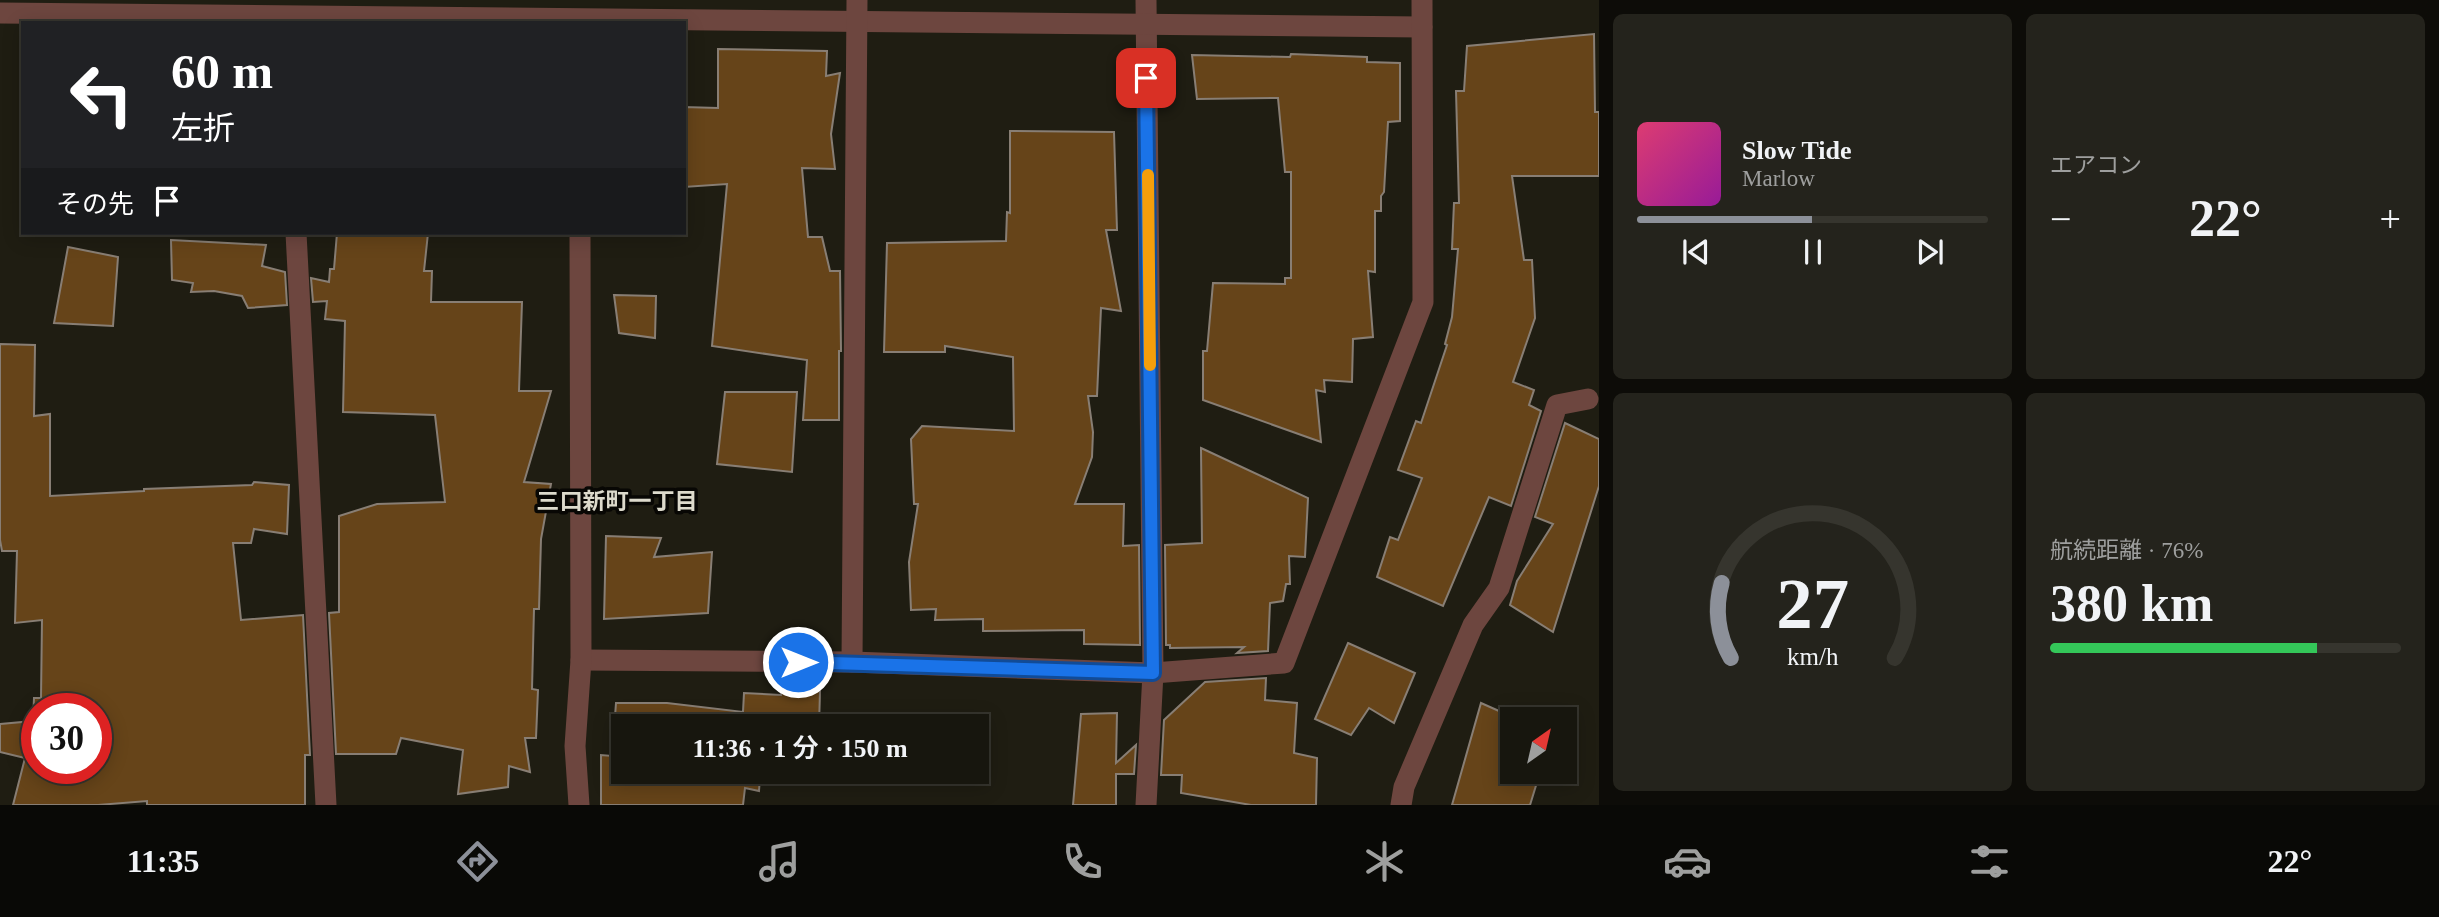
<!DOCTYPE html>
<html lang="ja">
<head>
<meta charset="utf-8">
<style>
	:root { --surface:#17160e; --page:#24231c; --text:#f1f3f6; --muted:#9e9f9e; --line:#36352e; --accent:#8c9099 }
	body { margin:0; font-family:"Times New Roman","Noto Sans JP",serif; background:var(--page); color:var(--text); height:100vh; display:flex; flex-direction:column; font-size:26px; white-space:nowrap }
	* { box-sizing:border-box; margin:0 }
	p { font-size:23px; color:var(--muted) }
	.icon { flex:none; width:38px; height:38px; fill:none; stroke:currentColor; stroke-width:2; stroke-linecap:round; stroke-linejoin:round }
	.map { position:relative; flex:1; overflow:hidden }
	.details { display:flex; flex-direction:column; gap:14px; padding:14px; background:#0d0c08; width:840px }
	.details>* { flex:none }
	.top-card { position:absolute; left:21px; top:21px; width:665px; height:214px; border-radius:0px; box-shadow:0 4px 18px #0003,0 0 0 2px var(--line); background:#202124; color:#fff; overflow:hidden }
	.needle { width:46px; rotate:34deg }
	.buttons { position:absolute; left:1500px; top:707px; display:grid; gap:14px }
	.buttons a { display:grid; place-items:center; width:77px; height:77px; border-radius:0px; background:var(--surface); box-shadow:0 4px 18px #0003,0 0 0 2px var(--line); font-size:35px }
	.speed { position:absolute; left:21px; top:693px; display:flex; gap:14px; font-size:35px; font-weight:700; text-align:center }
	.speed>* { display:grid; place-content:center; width:91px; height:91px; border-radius:50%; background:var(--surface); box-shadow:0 4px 18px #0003,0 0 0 2px var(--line); line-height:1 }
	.speed .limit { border:10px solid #d22; background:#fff; color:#111 }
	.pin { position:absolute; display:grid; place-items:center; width:60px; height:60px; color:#fff; margin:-30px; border-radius:14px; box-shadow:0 4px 10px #0006 }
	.me { position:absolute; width:77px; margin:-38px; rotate:90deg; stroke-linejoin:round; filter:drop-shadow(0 0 5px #0008) }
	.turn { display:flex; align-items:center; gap:24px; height:147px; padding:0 35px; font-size:32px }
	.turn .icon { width:91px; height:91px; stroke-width:2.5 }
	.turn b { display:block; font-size:49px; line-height:60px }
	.then { display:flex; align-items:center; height:66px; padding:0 35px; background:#0003; gap:14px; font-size:26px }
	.big { font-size:52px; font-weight:600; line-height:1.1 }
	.details .card { flex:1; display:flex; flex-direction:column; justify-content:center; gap:10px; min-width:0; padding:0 24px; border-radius:10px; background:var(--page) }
	.details .dial { align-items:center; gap:0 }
	.dial svg { height:182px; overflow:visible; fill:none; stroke:var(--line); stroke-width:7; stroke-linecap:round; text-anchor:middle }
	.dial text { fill:var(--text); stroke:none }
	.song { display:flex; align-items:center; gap:21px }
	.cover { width:84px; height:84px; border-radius:10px; background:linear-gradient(135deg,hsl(340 70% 55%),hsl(300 70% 35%)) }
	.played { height:7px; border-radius:4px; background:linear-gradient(90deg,var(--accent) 50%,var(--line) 50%) }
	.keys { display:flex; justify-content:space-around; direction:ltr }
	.heat { display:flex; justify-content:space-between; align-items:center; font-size:38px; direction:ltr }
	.charge { height:10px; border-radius:5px; background:linear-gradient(90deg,#34c759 76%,var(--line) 0) }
	.details .tiles { flex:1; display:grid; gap:14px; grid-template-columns:repeat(2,1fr) }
	.trip { position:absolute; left:611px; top:714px; width:378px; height:70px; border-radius:0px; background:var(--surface); box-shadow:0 4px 18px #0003,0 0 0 2px var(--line); font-weight:600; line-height:70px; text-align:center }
	.dock { display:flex; height:112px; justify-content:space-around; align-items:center; background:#090906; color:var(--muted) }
	.dock .icon { width:49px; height:49px }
	.dock .current { color:var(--accent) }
	.dock b { font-size:32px; color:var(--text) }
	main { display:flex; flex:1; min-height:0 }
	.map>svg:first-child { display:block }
	.building { fill:#664419; stroke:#887e74; stroke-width:2; fill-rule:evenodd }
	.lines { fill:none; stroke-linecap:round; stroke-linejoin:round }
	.minor { stroke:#6d463f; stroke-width:21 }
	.route-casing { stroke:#114b97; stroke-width:18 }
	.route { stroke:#1a73e8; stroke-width:12 }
	.slow { stroke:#f59e0b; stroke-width:12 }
	.labels { text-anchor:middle; stroke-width:7; stroke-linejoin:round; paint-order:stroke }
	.neighbourhood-label { font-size:23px; font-weight:bold; fill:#dddacc; stroke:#080704 }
</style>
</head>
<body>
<main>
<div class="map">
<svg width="1599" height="805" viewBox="0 0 1599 805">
	<rect width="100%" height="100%" fill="#1f1d12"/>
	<!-- building -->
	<g class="building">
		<polygon points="1594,34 1595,112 1599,112 1599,176 1512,176 1524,260 1532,260 1535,318 1513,382 1534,390 1529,405 1541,411 1511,506 1489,497 1443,606 1377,577 1390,537 1398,540 1422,478 1398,470 1416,421 1421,423 1447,345 1445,344 1452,317 1458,249 1452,249 1454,203 1459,203 1456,91 1464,91 1467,46"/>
		<polygon points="718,49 827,51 826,76 840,73 831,134 835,169 802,168 808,237 822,237 830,271 840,271 841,351 839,351 839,420 803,420 807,360 712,346 727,184 684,187 684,107 718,108"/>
		<polygon points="1291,54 1367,57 1367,62 1400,63 1400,121 1388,122 1384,192 1381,196 1381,211 1375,211 1375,272 1368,271 1373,337 1353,339 1352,382 1324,380 1325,392 1316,390 1321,442 1203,400 1203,351 1207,351 1213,283 1285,284 1285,278 1291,278 1291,172 1285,172 1278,98 1197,99 1192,55 1290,57"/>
		<polygon points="1010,131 1114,132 1117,230 1106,230 1121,311 1101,308 1097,396 1088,396 1093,432 1092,457 1075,504 1124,504 1123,546 1139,545 1140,645 1084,644 1084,630 983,631 983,619 935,620 936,609 911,610 909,562 918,504 914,504 911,439 922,426 1014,431 1013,357 945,346 945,352 884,352 887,243 1006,241 1007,212 1010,213"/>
		<polygon points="337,233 428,233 424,271 432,271 431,302 522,302 519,391 551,391 524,482 551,484 541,539 539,609 534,609 532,689 538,690 536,738 525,738 530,772 509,766 508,787 458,794 463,750 401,738 396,754 336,754 329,613 339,612 339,516 377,504 445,502 435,415 343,412 345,321 325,319 327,301 313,302 311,278 329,282 330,269 334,269"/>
		<polygon points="171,240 266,245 262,266 285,272 287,305 248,308 242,296 214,291 191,292 193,283 172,280"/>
		<polygon points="68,247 118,257 113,326 54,323"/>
		<polygon points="614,295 656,296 655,338 619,333"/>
		<path d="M0,344L35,345L34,416L50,414V496L144,491V489L252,485L254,482L289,485L287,534L254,529L251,543H233L241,620L303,615L310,755H305V805H147V801L98,805H13L25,758L0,752V724L33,721L34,698H41L42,620L15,623L17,551H2L0,540ZM37,709H96V768H37Z"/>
		<polygon points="725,392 797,392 792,472 717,464"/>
		<polygon points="1565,423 1599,439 1599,486 1553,632 1510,605 1517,581 1553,524 1535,517"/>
		<polygon points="1201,448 1308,498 1305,557 1289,556 1290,584 1286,584 1283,601 1270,603 1268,651 1237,653 1244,647 1170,648 1170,645 1166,645 1165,545 1202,543"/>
		<polygon points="606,536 661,538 654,557 712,552 708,613 604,619"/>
		<polygon points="1348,643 1415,673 1394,723 1369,708 1351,735 1315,719"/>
		<polygon points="1266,678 1265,700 1297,703 1294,753 1317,758 1316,805 1251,805 1181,793 1182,775 1161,775 1164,720 1205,682"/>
		<polygon points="781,689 820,691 819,726 623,726 623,772 819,773 760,777 759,791 745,788 743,805 601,805 601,755 612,756 616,703 667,703 743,712 744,693 781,695"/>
		<polygon points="1481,703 1517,719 1512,719 1512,772 1523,772 1538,779 1530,805 1452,805"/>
		<polygon points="1117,713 1116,763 1136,745 1134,774 1116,774 1116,805 1073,805 1081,714"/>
	</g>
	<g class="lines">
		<!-- minor -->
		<g class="minor">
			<polyline points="1146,0 1153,673 1146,805"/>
			<polyline points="0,13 1422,27"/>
			<polyline points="296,233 326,805"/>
			<polyline points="581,660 852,662 1153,673 1284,663 1423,302 1422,0"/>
			<polyline points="852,662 857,0"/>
			<polyline points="579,805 575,746 581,660 580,233"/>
			<polyline points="1401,805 1404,787 1473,625 1499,588 1557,405 1588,399"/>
		</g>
	</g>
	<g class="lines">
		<!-- route casing -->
		<g class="route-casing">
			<polyline id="route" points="798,662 1153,673 1146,78"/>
		</g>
		<!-- route -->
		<use href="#route" class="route"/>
		<!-- slow -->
		<polyline class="slow" points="1148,175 1150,365"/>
	</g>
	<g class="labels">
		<!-- neighbourhood labels -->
		<g class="neighbourhood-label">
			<text x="617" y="509">三口新町一丁目</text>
		</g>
	</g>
</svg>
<div class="buttons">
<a><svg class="needle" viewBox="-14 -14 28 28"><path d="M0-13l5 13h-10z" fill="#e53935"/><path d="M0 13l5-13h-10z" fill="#9e9f9e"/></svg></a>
</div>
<div class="speed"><div class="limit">30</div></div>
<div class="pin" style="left:1146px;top:78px;background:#d93025"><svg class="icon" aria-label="arrive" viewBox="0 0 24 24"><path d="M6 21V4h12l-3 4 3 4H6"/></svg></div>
<svg class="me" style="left:798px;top:662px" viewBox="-20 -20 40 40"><circle r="17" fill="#1a73e8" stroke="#fff" stroke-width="3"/><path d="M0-11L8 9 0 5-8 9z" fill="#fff"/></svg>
<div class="trip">11:36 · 1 分 · 150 m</div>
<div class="top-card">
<div class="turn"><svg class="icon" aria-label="left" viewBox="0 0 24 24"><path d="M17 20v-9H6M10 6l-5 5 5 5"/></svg><div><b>60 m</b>左折</div></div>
<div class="then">その先<svg class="icon" aria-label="arrive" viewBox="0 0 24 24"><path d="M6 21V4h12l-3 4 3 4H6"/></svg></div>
</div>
</div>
<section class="details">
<div class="tiles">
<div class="card">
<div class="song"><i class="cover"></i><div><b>Slow Tide</b><p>Marlow</p></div></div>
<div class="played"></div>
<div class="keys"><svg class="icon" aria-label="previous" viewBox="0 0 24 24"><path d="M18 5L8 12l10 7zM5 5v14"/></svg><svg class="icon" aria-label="pause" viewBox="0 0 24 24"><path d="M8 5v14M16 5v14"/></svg><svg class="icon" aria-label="next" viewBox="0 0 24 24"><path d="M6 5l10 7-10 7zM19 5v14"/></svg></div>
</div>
<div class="card"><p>エアコン</p>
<div class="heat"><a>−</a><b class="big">22°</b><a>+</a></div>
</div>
<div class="card dial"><svg viewBox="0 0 100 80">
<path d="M14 69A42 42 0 1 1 86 69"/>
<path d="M14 69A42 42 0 0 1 10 36" stroke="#8c9099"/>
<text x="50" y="56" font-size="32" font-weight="700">27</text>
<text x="50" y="72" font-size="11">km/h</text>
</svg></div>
<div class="card"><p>航続距離 · 76%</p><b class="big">380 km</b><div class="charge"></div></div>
</div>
</section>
</main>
<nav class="dock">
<b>11:35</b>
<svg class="icon current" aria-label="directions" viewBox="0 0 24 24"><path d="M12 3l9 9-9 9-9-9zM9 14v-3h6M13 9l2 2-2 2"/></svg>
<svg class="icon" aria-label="music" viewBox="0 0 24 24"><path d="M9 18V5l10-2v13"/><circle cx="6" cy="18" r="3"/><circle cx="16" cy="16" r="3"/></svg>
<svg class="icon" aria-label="phone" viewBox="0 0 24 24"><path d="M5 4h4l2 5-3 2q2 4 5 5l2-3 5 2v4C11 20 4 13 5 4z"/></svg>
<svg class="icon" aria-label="climate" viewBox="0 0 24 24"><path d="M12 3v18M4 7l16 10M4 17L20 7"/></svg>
<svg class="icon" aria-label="car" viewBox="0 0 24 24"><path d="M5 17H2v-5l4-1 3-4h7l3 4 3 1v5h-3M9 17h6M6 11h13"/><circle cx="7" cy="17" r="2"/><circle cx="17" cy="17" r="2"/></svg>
<svg class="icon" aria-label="filters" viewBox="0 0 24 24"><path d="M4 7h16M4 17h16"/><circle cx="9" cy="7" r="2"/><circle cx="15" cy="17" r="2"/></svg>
<b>22°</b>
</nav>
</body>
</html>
